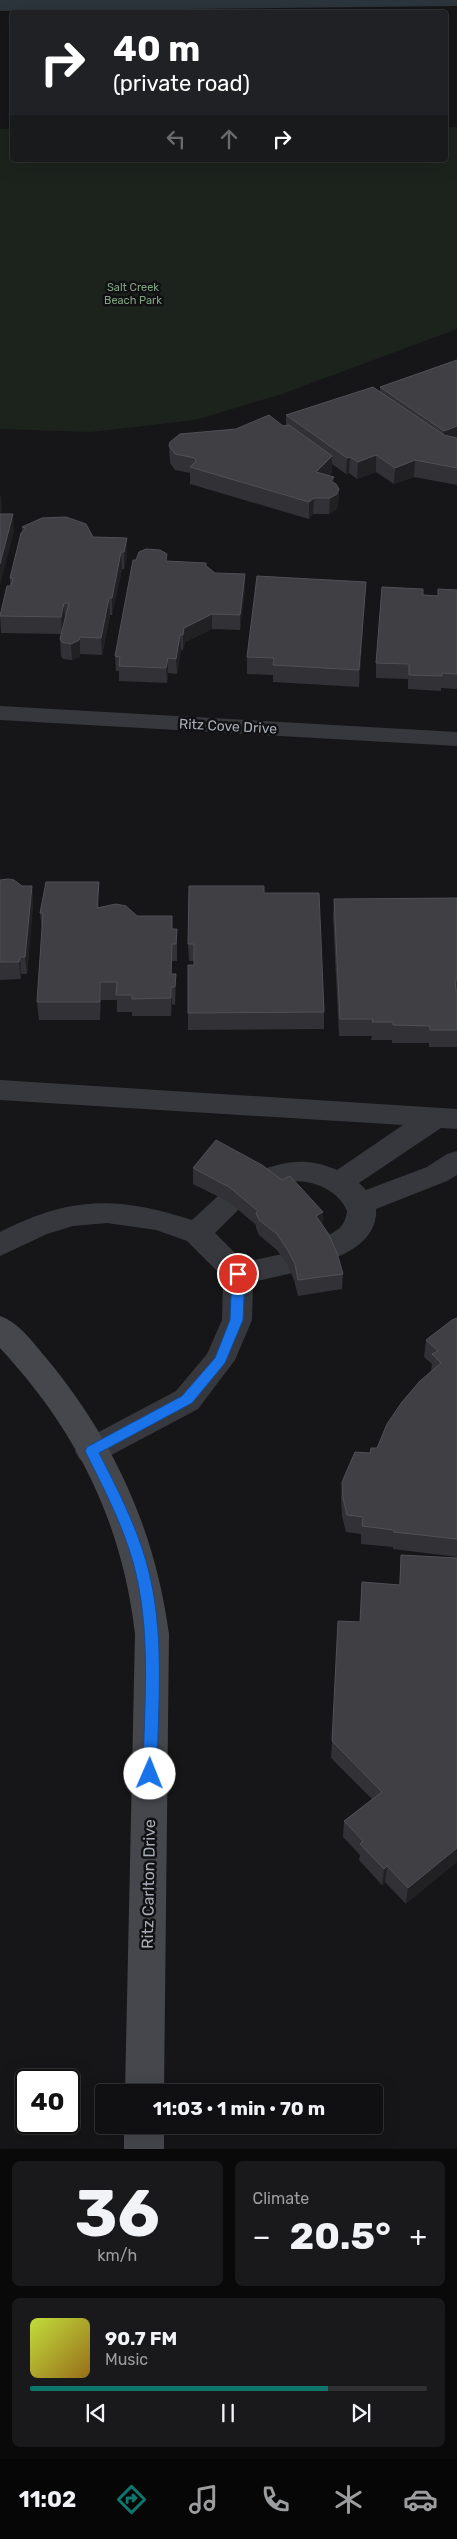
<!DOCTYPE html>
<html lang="en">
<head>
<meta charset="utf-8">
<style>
	:root { --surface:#101012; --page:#19191b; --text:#f1f3f6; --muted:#9c9d9f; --line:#303032; --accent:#0f766e }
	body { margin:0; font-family:Rubik,sans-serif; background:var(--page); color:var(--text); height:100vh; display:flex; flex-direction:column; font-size:19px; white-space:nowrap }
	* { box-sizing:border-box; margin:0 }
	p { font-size:16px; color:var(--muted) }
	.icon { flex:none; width:28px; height:28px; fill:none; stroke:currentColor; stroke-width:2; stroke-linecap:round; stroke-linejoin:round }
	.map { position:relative; height:2149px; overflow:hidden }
	.panel { display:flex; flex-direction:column; gap:12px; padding:12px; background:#09090a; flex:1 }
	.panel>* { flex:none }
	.guide { position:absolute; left:10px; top:10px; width:438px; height:152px; border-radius:5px; box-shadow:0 5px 20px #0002,0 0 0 1px var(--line); background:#202124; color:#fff; overflow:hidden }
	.speed { position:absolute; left:15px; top:2069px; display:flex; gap:10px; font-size:25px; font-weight:700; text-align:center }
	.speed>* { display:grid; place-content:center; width:65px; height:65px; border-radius:50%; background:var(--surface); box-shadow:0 5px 20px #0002,0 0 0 1px var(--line); line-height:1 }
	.speed .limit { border:2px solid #111; border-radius:8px; background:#fff; color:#111 }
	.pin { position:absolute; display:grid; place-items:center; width:42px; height:42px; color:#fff; margin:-21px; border:2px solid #fff; border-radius:50%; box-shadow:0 1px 5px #0007 }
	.me { position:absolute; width:55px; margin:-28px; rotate:1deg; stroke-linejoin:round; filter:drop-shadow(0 0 4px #0008) }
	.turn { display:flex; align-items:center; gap:18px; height:105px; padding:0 20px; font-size:22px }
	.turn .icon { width:65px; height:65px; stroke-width:2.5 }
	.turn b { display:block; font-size:35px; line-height:42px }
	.lanes { display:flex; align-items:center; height:48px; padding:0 20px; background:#0003; justify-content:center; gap:25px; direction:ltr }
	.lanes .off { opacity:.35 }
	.big { font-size:38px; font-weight:700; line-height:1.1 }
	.panel .widget { flex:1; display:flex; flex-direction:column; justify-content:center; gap:8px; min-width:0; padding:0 18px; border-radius:8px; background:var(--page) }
	.panel .dial { align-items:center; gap:0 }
	.dial b { font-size:65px; line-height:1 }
	.song { display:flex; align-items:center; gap:15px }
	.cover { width:60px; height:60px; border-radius:8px; background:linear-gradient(135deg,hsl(70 70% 55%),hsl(40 70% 35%)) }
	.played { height:5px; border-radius:2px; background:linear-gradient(90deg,var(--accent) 75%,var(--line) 75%) }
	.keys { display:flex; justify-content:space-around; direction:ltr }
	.heat { display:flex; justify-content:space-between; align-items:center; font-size:28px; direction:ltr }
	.panel .tiles { flex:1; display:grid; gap:12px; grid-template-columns:1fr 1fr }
	.widget:last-child { grid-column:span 2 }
	.trip { position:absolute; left:95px; top:2084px; width:288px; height:50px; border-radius:5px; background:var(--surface); box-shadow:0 5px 20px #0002,0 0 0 1px var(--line); font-weight:700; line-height:50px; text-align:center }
	.tab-bar { display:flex; height:80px; justify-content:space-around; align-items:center; background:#060607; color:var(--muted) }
	.tab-bar .icon { width:35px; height:35px }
	.tab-bar .on { color:var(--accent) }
	.tab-bar b { font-size:22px; color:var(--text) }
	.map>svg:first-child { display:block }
	.green { fill:#1c231d }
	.water { fill:#2c353c }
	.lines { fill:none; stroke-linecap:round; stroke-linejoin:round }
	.street { fill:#37383d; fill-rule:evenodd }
	.secondary { fill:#45474d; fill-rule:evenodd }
	.wall { fill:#323236 }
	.shaded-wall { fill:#212124 }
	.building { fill:#3f3f44; stroke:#4f5156 }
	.route { fill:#1a73e8; stroke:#114b97 }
	.labels { text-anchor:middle; stroke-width:5; stroke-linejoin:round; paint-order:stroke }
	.far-park-label { font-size:11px; fill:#7fa381; stroke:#111113 }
	.street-label { font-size:14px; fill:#a8adb8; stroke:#111113 }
	.near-street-label { font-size:16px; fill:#a8adb8; stroke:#111113 }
</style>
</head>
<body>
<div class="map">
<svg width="457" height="2149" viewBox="0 0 457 2149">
	<rect width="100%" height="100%" fill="#161618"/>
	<!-- green -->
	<polygon class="green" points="445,127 457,127 457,329 282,394 195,420 91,432 0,429 0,129 12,129 12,160 445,160"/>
	<!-- water -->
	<polygon class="water" points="0,0 457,0 457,6 0,11"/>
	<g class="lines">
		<!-- street -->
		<g class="street">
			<polygon points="0,706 457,732 457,746 0,720"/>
			<path d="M0,1080L457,1109V1129L441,1128L359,1183L366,1190L427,1167L447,1154L457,1151V1175L447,1181L376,1209C378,1237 351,1253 328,1260L318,1257L313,1249C324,1230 344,1237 347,1211C339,1190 310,1178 289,1182C275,1184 266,1192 252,1187L248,1180L252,1173C284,1162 304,1156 337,1170L403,1125L0,1100Z"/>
			<path d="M229,1191L239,1195L243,1202L239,1209L215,1233L244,1262L287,1253L297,1256L302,1264L297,1272L253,1282L252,1320L235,1360L198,1409L102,1460L91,1464L80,1460L75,1451L80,1442L176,1391L207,1354L222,1320L223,1277L187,1241L156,1230L107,1223L73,1226L47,1234L0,1256V1232C71,1196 117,1196 192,1220L219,1195Z"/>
		</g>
		<!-- secondary -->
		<g class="secondary">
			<path d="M0,1316C20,1323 34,1344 47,1359C114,1440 155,1530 169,1634L164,2092H125L135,1634C122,1522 77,1431 0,1348Z"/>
			<rect x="124" y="2125" width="40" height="24"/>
		</g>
	</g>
	<!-- wall -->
	<g class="wall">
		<polygon points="457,360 457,485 414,477 394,484 376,472 357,479 349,473 346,474 332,464 332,472 328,476 339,489 338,505 336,510 329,514 313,514 309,519 190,484 190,473 175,470 170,463 169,446 286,425 286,415 380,392 380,387"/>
		<polygon points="22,527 93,537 127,538 127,555 124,569 122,569 112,615 110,615 102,655 80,654 80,657 72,660 63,659 61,656 60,639 61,634 1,633 0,614 10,586 10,578 22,532"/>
		<polygon points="136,560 167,561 207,566 215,573 245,588 240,630 212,629 185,642 183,650 181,650 177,674 168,673 167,683 119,681 119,671 116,671 115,656"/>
		<polygon points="438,589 457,590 457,689 441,688 441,691 408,689 408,679 376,678 376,663 423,595 438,596"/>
		<polygon points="365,598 359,687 273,682 273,675 247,674 247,657"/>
		<polygon points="0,880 22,886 32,886 33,904 27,974 21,974 21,979 0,980"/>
		<polygon points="99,882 99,908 137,916 172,929 177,929 177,961 172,961 172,974 176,974 175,1005 172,1004 171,1016 132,1016 132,1012 117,1012 117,1000 101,1000 100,1020 39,1020 37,1002 42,931 40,913"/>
		<polygon points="264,893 324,1012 324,1029 188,1030 188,965 194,965 194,961 189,961 188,944"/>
		<polygon points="457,898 457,1047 429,1047 429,1043 392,1043 392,1040 371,1040 372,1036 339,1036 333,917 334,899"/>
		<polygon points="193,1168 323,1212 323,1225 343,1274 342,1289 298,1296 294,1280 287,1264 277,1250 259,1235 256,1228 256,1225 229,1202 193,1184"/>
		<polygon points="457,1318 457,1557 393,1549 393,1547 361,1544 361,1534 346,1532 342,1516 341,1499 342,1482 370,1453 377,1448 431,1371 432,1364 424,1357 426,1340"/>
		<polygon points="401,1555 457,1558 406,1904 385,1882 382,1885 359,1860 360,1855 343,1837 344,1821 372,1799 331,1758 332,1741 360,1622 399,1585"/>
	</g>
	<!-- shaded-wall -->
	<g class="shaded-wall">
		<polygon points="457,426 457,440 443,445 444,431"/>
		<polygon points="376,455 376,472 357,479 358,462"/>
		<polygon points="332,456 332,472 315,489 316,472"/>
		<polygon points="350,457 349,473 346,474 347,458"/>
		<polygon points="415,460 414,477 394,484 395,468"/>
		<polygon points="334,477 334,494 339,489 338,505 336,510 329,514 331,481"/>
		<polygon points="1,494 2,510 0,517 0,497"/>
		<polygon points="314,498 313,514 309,519 309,502"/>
		<polygon points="13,514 14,531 0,586 0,564"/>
		<polygon points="127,538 127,555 124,569 124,552"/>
		<polygon points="121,552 122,569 112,615 112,598"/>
		<polygon points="245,574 245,588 240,630 240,615"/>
		<polygon points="366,582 365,598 359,687 359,670"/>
		<polygon points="109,598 110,615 102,655 101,638"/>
		<polygon points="64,603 65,620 62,634 61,617"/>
		<polygon points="212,614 212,629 185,642 183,650 183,635 184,628"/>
		<polygon points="180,635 181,650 177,674 176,659"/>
		<polygon points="80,637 80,657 72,660 71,644"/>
		<polygon points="168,658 168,673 167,683 166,668"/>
		<polygon points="99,882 99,899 98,926 97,908"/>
		<polygon points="32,886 33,904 27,974 25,957"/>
		<polygon points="172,916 172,987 171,974"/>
		<polygon points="20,957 21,974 21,979 19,962"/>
		<polygon points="176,974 176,992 175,1005 175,987"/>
		<polygon points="100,982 101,1000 100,1020"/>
		<polygon points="171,987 172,1004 171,1016"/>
		<polygon points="323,1212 323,1227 316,1216"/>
		<polygon points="457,1848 457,1862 406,1904 408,1888"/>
		<polygon points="387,1866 385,1882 382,1885 384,1869"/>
	</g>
	<!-- building -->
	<g class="building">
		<polygon points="457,360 457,426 444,431 380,387"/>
		<polygon points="373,387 444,435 457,438 457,468 415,460 395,468 376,455 358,462 350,457 347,458 286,415"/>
		<polygon points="269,415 283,426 289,425 332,456 316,472 334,477 331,481 336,484 339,489 337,494 330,498 314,498 309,502 190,467 196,461 195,458 175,454 169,446 170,442 180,434 236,429"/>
		<polygon points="0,514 13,514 0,564"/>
		<polygon points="66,517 86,524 93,537 127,538 124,552 121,552 112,598 109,598 101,638 80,637 79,640 71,644 62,642 60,639 69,603 64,603 61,617 0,616 7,586 11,586 13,578 10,578 21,533 26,528 22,527 42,518"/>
		<polygon points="146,549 160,550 167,554 166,561 206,563 206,566 215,573 245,574 240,615 212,614 184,628 183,635 180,635 176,659 168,658 166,668 119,666 120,657 115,656 133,560 136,560 139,552"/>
		<polygon points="257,576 366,582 359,670 273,665 274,658 247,657"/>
		<polygon points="382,587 423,589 423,595 438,596 438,589 457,590 457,674 442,673 442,676 409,675 409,664 376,663"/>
		<polygon points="8,879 14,880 22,886 32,886 25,957 20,957 19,962 0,962 0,880"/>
		<polygon points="46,882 99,882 97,908 116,904 126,906 137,916 172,916 172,929 177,929 176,944 172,944 171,974 176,974 175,987 171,987 171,998 132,999 132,995 116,995 117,982 100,982 100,1002 37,1002 43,913 40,913"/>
		<polygon points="189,886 264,886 264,893 319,893 324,1012 188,1013 188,965 194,965 194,944 188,944"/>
		<polygon points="457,898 457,980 455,980 456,991 457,991 457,1030 430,1030 430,1026 393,1025 393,1022 372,1022 373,1019 340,1019 334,899"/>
		<polygon points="216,1140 262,1165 282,1180 290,1176 323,1212 316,1216 328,1233 337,1253 343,1274 298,1280 295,1264 287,1249 277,1234 259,1220 256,1213 258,1211 229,1187 193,1168"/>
		<polygon points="457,1318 457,1539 394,1532 394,1530 362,1526 363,1517 347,1515 343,1498 342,1482 355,1452 370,1453 371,1448 377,1448 387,1424 402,1402 420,1381 441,1363 432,1354 438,1351 426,1340 452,1320"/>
		<polygon points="401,1555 457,1558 457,1848 408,1888 387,1866 384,1869 360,1844 363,1841 344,1821 382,1792 332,1741 338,1621 360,1622 362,1582 400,1585"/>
	</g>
	<!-- route -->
	<path class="route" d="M238,1269L245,1274L243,1320L225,1363L192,1403L99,1453C117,1488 135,1523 146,1561C166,1630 158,1703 157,1774L155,1778L150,1780L145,1778L143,1774C144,1703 152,1631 133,1562C122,1523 103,1487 85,1451L87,1447L182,1396L215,1358L230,1320L232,1274Z"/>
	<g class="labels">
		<!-- far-park labels -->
		<g class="far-park-label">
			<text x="133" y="291">Salt Creek<tspan x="133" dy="13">Beach Park</tspan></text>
		</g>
		<!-- street labels -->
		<g class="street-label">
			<text transform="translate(228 726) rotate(3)" y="5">Ritz Cove Drive</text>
		</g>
		<!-- near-street labels -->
		<g class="near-street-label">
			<text transform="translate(148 1884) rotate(-89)" y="6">Ritz Carlton Drive</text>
		</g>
	</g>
</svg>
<div class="speed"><div class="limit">40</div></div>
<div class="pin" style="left:238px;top:1274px;background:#d93025"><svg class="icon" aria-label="arrive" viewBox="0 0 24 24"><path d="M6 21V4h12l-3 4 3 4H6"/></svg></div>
<svg class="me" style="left:150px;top:1774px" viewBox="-20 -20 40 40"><circle r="19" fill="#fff"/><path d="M0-13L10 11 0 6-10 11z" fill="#1a73e8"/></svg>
<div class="trip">11:03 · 1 min · 70 m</div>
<div class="guide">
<div class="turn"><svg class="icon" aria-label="right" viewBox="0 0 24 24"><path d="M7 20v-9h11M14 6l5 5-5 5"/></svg><div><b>40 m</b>(private road)</div></div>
<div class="lanes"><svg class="icon off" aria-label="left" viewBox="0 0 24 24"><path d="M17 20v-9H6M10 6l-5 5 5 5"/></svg><svg class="icon off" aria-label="ahead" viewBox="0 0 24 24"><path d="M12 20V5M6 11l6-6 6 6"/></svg><svg class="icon" aria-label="right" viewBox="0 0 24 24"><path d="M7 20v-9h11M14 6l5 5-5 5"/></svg></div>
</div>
</div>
<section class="panel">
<div class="tiles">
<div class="widget dial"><b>36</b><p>km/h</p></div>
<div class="widget"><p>Climate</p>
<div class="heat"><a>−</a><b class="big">20.5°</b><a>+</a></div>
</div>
<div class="widget">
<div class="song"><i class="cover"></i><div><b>90.7 FM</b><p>Music</p></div></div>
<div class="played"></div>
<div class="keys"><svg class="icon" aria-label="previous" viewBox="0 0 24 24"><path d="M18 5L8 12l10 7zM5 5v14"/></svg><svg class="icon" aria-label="pause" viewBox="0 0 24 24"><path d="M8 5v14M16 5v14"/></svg><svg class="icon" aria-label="next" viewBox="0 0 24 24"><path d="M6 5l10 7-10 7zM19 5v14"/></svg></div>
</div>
</div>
</section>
<nav class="tab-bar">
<b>11:02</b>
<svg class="icon on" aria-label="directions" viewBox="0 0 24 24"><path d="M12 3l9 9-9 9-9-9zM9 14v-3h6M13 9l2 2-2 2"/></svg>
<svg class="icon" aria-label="music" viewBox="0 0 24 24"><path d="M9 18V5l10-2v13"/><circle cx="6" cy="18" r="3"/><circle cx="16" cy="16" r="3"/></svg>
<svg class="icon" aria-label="phone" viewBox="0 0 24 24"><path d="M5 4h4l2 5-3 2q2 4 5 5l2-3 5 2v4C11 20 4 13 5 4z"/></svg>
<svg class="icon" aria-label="climate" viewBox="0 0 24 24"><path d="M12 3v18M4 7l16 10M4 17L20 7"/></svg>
<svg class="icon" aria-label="car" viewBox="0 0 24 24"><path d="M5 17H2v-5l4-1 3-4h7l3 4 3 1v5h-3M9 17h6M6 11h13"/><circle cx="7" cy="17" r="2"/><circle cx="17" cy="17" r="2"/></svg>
</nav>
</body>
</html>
